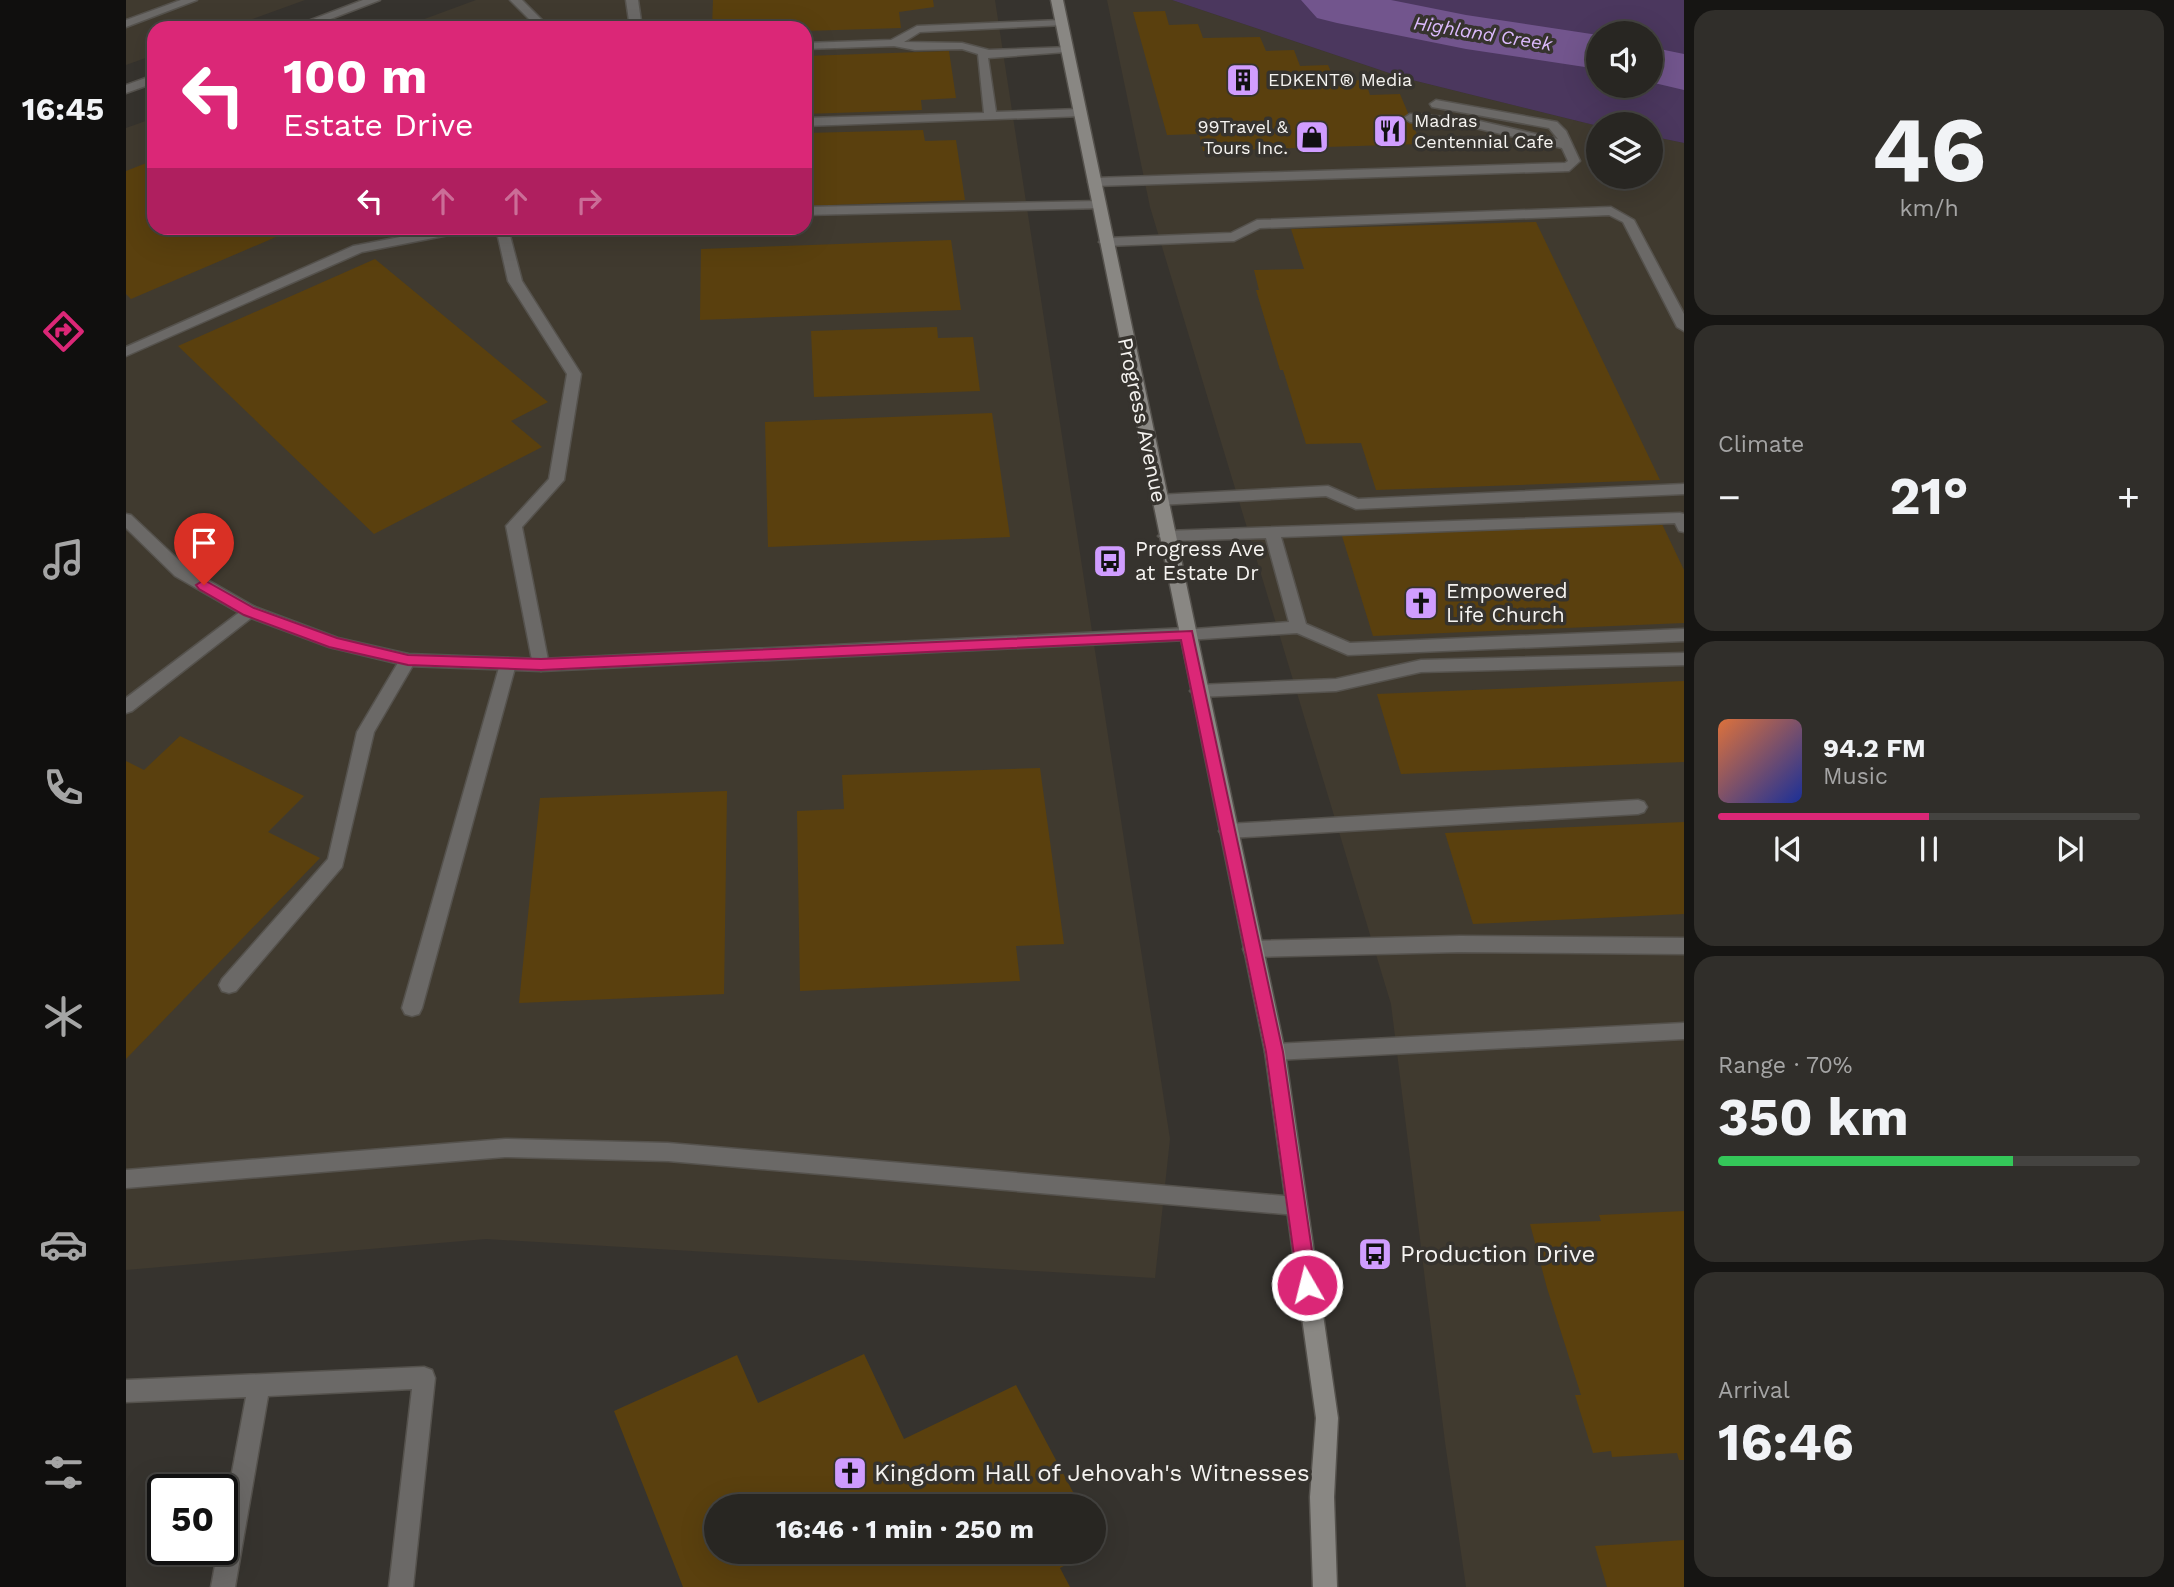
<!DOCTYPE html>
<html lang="en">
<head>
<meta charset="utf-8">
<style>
	:root { --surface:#282622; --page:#302e2a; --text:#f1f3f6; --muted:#a5a5a5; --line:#444340; --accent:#db2777 }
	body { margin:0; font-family:"Work Sans",sans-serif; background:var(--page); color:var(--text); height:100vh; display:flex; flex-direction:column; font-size:26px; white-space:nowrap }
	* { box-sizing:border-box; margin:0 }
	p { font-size:23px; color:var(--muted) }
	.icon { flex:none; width:38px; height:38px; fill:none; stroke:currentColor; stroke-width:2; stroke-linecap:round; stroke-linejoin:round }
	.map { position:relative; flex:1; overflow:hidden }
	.details { display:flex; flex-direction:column; gap:10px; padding:10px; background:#161513; width:490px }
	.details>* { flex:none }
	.top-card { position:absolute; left:21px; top:21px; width:665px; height:214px; border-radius:21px; box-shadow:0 7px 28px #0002,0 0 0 2px var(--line); background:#db2777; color:#fff; overflow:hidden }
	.buttons { position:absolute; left:1460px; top:21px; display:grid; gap:14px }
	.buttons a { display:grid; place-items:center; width:77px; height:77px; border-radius:50%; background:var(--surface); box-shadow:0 7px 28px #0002,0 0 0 2px var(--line); font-size:35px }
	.speed { position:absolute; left:21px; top:1474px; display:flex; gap:14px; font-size:35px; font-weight:700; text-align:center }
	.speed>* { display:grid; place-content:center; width:91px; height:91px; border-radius:50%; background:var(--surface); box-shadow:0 7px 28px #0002,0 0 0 2px var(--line); line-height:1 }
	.speed .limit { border:4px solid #111; border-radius:10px; background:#fff; color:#111 }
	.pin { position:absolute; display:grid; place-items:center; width:60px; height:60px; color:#fff; margin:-72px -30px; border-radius:50% 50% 50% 0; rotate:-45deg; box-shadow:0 0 7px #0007 }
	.pin .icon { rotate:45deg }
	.me { position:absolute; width:77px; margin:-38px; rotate:352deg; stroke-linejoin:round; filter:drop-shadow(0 0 5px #0008) }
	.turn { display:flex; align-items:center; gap:24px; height:147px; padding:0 21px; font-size:32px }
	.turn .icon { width:91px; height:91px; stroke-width:2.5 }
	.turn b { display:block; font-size:49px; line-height:60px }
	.lanes { display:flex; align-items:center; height:66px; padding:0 21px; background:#0003; justify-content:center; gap:35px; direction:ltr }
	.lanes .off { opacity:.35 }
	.big { font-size:52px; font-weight:700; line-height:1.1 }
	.details .card { flex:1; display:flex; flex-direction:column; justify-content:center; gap:10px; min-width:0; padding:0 24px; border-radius:21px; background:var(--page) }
	.details .dial { align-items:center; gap:0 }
	.dial b { font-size:91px; line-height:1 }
	.song { display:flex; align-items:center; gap:21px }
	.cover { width:84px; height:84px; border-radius:10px; background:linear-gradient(135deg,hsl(20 70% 55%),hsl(230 70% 35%)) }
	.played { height:7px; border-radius:4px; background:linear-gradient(90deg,var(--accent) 50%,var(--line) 50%) }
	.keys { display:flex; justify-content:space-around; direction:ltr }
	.heat { display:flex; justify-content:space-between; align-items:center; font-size:38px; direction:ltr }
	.charge { height:10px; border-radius:5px; background:linear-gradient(90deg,#34c759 70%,var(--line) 0) }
	.trip { position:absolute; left:578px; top:1494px; width:402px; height:70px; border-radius:35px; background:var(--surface); box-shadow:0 7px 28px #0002,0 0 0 2px var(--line); font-weight:700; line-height:70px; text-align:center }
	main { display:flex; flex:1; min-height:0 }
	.tabs { display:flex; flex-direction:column; width:126px; justify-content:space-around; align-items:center; background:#100f0e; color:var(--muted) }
	.tabs .icon { width:49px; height:49px }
	.tabs .on { color:var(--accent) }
	.tabs b { font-size:32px; color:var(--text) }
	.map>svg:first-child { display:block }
	.built { fill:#403a2f }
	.green { fill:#4b375e; fill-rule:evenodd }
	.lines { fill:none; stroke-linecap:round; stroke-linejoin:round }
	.river { fill:#72558d; fill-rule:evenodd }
	.building { fill:#5a400e }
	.service-casing { stroke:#55524d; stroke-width:3 }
	.minor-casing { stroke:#55524d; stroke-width:3 }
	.secondary-casing { stroke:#55524d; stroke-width:3 }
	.service { fill:#6b6967; fill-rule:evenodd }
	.minor { fill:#6b6967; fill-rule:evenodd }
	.secondary { fill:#898783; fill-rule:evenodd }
	.route { fill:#db2777; stroke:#8e194d; stroke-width:2 }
	.labels { text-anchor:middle; stroke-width:7; stroke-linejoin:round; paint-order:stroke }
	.far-poi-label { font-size:18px; fill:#f5f3f0; stroke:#36332e; text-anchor:start }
	.far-water-label { font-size:19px; font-style:italic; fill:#dcbafd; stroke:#36332e }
	.street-label { font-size:21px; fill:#f5f3f0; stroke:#36332e }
	.poi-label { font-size:21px; fill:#f5f3f0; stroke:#36332e; text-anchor:start }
	.near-poi-label { font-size:24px; fill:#f5f3f0; stroke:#36332e; text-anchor:start }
</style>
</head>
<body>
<main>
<nav class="tabs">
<b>16:45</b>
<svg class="icon on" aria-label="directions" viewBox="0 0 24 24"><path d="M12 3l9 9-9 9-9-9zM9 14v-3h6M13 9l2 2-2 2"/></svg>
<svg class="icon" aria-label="music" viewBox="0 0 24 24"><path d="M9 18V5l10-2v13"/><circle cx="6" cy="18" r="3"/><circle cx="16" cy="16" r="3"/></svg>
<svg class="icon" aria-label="phone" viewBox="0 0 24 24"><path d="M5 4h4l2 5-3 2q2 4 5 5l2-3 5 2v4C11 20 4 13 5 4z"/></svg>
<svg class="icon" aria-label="climate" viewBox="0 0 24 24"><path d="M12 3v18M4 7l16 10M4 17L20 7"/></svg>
<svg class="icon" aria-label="car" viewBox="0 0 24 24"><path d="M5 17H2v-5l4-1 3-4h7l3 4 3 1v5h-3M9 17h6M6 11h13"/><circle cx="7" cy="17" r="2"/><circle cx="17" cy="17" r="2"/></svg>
<svg class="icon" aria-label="filters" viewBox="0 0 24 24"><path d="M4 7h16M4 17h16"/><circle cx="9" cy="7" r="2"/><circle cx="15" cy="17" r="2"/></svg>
</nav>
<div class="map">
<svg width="1558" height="1587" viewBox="0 0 1558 1587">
	<rect width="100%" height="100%" fill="#36332e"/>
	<!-- built -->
	<g class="built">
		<polygon points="0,0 179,0 102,28 28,28 28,55 0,65"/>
		<polygon points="350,0 869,0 1044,1139 1029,1278 360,1239 0,1270 0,128 28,118 28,228 679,228 679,28 274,28"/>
		<polygon points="981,0 1046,0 1278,78 1472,126 1472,177 1524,177 1524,136 1558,143 1558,1587 1340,1587 1319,1442 1265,1004 1024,207"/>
	</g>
	<!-- green -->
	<path class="green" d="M1046,0H1558V143L1524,136V124L1472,126L1278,78ZM1472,33H1524V86H1472Z"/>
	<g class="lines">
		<!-- river -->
		<g class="river">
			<polygon points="1175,0 1265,0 1340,15 1472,35 1472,69 1340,49 1211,23 1191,18"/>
			<polygon points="1524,47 1558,54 1558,90 1524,82"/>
		</g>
	</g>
	<!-- building -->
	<g class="building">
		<polygon points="587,0 807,0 808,7 773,12 775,28 679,31 679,28 586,28"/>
		<polygon points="1039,11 1043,25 1072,24 1077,38 1134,37 1140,51 1168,50 1174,66 1202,65 1209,81 1239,80 1244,95 1274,94 1295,144 1077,151 1073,134 1041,135 1007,12"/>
		<polygon points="823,51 830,98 795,100 796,110 679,114 679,56"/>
		<polygon points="797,130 799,141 830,140 839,200 679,206 679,133"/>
		<polygon points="28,160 28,228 171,228 5,299 0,294 0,171"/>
		<polygon points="1410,222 1534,480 1250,490 1235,443 1180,444 1157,370 1154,370 1130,290 1133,290 1128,270 1178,269 1165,229"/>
		<polygon points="825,240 835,310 574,320 575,249"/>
		<polygon points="249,259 422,402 385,421 416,447 248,534 52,346"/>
		<polygon points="811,327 812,338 847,337 854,391 688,397 685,331"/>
		<polygon points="866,413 884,537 642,547 639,422"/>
		<polygon points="1536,524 1558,570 1558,623 1247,636 1216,536"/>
		<polygon points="1558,681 1558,762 1275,774 1251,694"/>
		<polygon points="54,736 178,796 142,832 194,858 0,1059 0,761 18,770"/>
		<polygon points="914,768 938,944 890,946 894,981 674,991 671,811 718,809 716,775"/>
		<polygon points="601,791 598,994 393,1003 414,798"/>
		<polygon points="1558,822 1558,914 1347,924 1319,833"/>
		<polygon points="1558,1211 1558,1460 1553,1460 1551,1453 1486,1457 1485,1451 1467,1453 1449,1395 1455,1395 1421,1288 1404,1224 1475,1221 1473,1215"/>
		<polygon points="738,1354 778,1439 890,1385 955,1507 590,1507 590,1552 965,1552 934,1568 944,1587 557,1587 488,1411 611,1355 632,1403"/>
		<polygon points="1558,1540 1558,1587 1481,1587 1469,1546"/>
	</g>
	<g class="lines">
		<!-- service casing -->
		<g class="service-casing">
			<g id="service">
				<polygon points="55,0 71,0 0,27 0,20"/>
				<polygon points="384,0 396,0 424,28 412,28"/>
				<polygon points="500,0 512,0 516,28 504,28"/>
				<polygon points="935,20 939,21 939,25 794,32 778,42 836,43 863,50 944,47 944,51 940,52 862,58 870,112 953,109 957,110 957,116 679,126 679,118 858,113 852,54 836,49 789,50 768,46 679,49 679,43 765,40 791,26"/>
				<polygon points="1310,100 1431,122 1440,131 1454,161 1443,171 968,186 962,182 968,178 1439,163 1442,161 1436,148 1345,127 1284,122 1278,118 1284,114 1345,119 1432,139 1423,128 1306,107 1304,104"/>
				<polygon points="973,201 979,205 978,208 679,215 679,207"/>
				<polygon points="1485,207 1508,220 1558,314 1558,331 1551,327 1497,222 1483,215 1134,228 1108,241 980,246 973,242 980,238 1105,233 1131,220"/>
				<polygon points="321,228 344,228 338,232 236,252 0,356 0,347 227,246"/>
				<polygon points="370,228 382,228 396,281 455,374 438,480 396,527 423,665 415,671 407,665 380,526 423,479 441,374 382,281"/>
				<polygon points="1558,484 1558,494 1230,509 1200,496 1032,505 1024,500 1032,495 1202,486 1232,499"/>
				<polygon points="1554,513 1558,514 1558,532 1553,531 1549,523 1155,537 1180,624 1224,643 1558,629 1558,641 1222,655 1171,633 1061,640 1053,634 1055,630 1163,622 1140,538 1040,541 1032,536 1040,531"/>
				<polygon points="123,605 129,607 131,611 129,615 6,711 0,713 0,698"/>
				<polygon points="1558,653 1558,665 1295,672 1210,691 1072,697 1064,691 1072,685 1210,679 1295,660"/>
				<polygon points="282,654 290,660 248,732 216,867 110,991 103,993 96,991 93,985 96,979 202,859 231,732 276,656"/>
				<polygon points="382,658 390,664 296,1008 293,1014 286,1016 279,1014 276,1008 374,664"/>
				<polygon points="1512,800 1518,802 1521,807 1518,812 1512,814 1102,838 1096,836 1093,831 1096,826 1102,824"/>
				<polygon points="1333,936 1558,938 1558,954 1333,952 1126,957 1119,954 1117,949 1119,944 1126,941"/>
				<polygon points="379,1139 542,1143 1170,1197 1177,1199 1180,1206 1177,1213 1170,1215 542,1161 379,1157 0,1188 0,1170"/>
				<polygon points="298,1367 306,1370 309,1378 287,1587 263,1587 286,1389 142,1396 109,1587 85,1587 92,1549 96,1549 96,1526 120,1397 0,1402 0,1380"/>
			</g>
		</g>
		<!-- minor casing -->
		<g class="minor-casing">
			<g id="minor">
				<polygon points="237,0 254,0 181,28 164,28"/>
				<polygon points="28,75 28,83 0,93 0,85"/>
				<polygon points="0,514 5,515 61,568 129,607 212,638 282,654 415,659 1061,628 1069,634 1061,640 415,671 282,666 203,647 117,615 49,576 0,528"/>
				<polygon points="1558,1023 1558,1039 1149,1060 1142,1058 1139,1052 1142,1046 1149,1044"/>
			</g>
		</g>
		<!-- secondary casing -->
		<g class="secondary-casing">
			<polygon id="secondary" points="925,0 937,0 1159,1052 1212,1418 1208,1497 1211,1587 1187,1587 1184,1497 1190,1418 1139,1052"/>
		</g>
		<!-- service -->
		<use href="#service" class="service"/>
		<!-- minor -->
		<use href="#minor" class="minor"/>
		<!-- secondary -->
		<use href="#secondary" class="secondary"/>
	</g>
	<!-- route -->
	<polygon class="route" points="78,580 128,608 211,638 282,655 415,659 1066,631 1157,1052 1191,1285 1188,1292 1181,1295 1174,1292 1172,1285 1140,1052 1055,640 415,670 282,665 203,647 118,615 73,589 70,585"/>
	<!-- icons -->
	<defs>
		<g id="building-square" transform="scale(1.75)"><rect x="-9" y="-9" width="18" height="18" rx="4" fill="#d09dff" stroke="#36332e"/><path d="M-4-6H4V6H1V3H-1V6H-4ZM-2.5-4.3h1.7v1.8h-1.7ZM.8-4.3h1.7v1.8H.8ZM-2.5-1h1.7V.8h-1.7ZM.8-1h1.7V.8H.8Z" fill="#111"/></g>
		<g id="restaurant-square" transform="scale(1.75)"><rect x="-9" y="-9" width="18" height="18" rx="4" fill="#d09dff" stroke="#36332e"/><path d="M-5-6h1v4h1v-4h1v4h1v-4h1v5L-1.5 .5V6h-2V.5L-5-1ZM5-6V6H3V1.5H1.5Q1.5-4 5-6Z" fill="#111"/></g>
		<g id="shop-square" transform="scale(1.75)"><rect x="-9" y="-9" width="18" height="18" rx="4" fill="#d09dff" stroke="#36332e"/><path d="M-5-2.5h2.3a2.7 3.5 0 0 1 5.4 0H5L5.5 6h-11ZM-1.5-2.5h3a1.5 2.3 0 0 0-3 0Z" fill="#111"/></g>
		<g id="bus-square" transform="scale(1.75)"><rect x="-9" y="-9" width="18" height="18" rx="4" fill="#d09dff" stroke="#36332e"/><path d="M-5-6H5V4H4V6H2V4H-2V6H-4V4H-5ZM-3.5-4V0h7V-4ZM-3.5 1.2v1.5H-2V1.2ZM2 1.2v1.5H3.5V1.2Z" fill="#111"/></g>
		<g id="church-square" transform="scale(1.75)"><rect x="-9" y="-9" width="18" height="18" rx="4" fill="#d09dff" stroke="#36332e"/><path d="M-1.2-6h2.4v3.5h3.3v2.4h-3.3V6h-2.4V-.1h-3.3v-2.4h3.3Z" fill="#111"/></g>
	</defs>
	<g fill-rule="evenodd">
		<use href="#building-square" x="1117" y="80"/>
		<use href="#restaurant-square" x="1264" y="131"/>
		<use href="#shop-square" x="1186" y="137"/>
		<use href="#bus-square" x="984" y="561"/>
		<use href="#church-square" x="1295" y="603"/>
		<use href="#bus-square" x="1249" y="1254"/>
		<use href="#church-square" x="724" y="1473"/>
	</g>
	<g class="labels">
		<!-- far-poi labels -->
		<g class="far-poi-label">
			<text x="1142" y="86">EDKENT® Media</text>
			<text x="1288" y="127">Madras<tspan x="1288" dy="21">Centennial Cafe</tspan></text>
			<text x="1162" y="133" text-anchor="end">99Travel &amp;<tspan x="1162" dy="21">Tours Inc.</tspan></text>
		</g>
		<!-- far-water labels -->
		<g class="far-water-label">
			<text transform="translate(1357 33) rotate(9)" y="7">Highland Creek</text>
		</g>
		<!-- street labels -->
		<g class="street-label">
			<text transform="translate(1016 420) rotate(78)" y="7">Progress Avenue</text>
		</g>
		<!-- poi labels -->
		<g class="poi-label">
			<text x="1009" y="556">Progress Ave<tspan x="1009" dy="24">at Estate Dr</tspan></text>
			<text x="1320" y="598">Empowered<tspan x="1320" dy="24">Life Church</tspan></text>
		</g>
		<!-- near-poi labels -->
		<g class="near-poi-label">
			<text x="1274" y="1262">Production Drive</text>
			<text x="748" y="1481">Kingdom Hall of Jehovah's Witnesses</text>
		</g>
	</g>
</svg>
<div class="buttons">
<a><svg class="icon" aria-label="sound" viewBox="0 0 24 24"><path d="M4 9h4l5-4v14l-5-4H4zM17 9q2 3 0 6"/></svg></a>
<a><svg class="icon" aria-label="layers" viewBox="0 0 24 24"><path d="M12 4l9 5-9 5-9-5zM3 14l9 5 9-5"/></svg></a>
</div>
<div class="speed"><div class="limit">50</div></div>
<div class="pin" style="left:78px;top:585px;background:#d93025"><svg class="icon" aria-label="arrive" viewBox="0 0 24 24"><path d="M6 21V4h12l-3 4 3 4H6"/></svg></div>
<svg class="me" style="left:1181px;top:1285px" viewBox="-20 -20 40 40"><circle r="17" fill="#db2777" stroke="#fff" stroke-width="3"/><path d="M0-11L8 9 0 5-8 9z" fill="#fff"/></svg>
<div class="trip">16:46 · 1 min · 250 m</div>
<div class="top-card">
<div class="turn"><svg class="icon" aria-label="left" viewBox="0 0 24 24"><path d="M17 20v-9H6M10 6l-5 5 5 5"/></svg><div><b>100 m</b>Estate Drive</div></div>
<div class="lanes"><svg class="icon" aria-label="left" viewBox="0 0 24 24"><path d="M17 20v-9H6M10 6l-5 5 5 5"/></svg><svg class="icon off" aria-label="ahead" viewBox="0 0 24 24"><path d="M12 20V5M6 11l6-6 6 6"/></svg><svg class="icon off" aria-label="ahead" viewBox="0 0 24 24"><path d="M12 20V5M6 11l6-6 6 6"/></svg><svg class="icon off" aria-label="right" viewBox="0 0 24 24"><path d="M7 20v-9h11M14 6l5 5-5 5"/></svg></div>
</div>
</div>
<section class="details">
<div class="card dial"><b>46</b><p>km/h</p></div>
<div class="card"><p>Climate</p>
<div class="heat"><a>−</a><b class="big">21°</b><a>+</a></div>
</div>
<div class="card">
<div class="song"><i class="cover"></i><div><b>94.2 FM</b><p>Music</p></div></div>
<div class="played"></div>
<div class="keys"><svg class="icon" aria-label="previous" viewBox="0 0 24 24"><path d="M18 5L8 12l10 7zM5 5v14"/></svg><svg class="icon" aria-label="pause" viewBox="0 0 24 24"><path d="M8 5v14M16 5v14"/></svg><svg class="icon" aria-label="next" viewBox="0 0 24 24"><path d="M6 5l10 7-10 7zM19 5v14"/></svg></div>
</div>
<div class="card"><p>Range · 70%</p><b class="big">350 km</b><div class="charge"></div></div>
<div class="card"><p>Arrival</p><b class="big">16:46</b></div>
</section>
</main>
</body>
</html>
